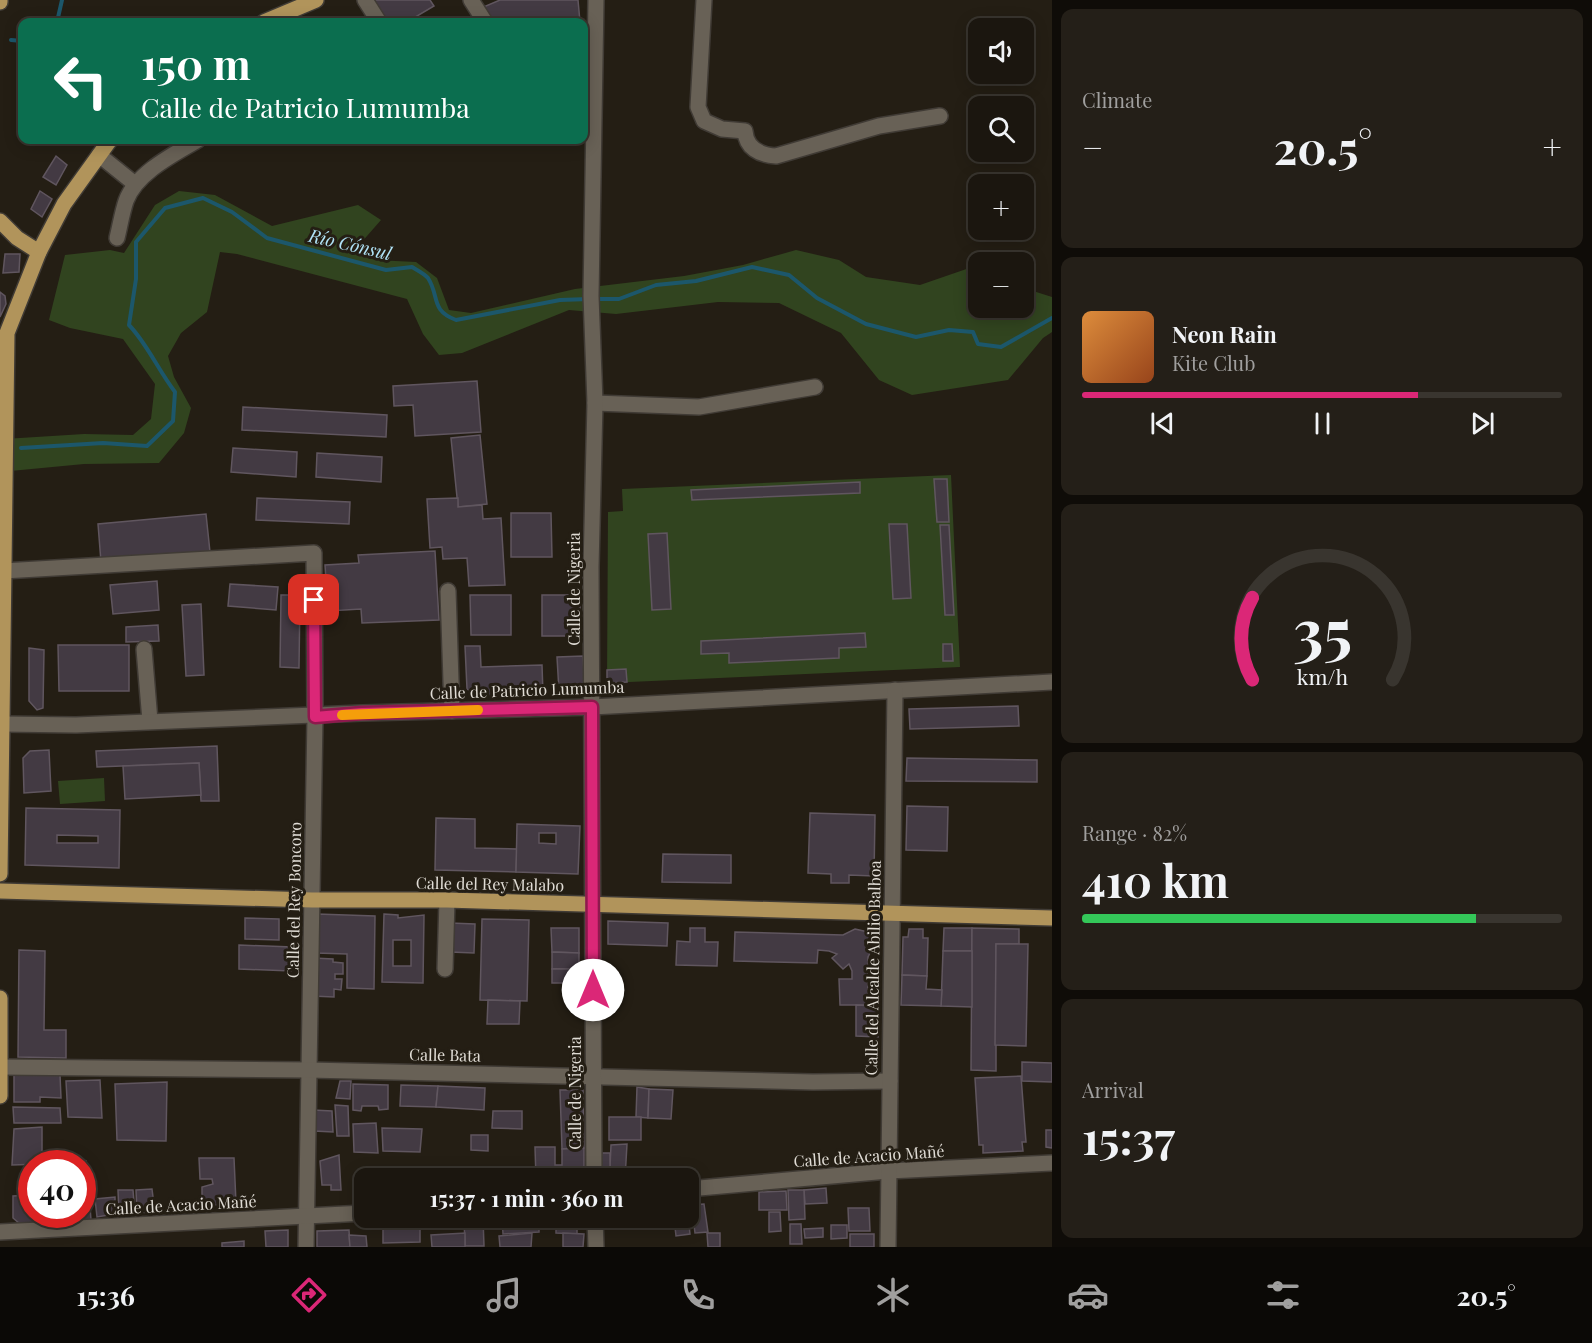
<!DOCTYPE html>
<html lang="en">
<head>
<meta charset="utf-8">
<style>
	:root { --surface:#1b160f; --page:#241f18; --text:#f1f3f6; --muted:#a09f9e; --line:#39352f; --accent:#db2777 }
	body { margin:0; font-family:"Playfair Display",serif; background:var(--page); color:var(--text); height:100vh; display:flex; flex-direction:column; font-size:22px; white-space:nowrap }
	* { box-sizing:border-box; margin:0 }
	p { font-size:20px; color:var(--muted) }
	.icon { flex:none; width:33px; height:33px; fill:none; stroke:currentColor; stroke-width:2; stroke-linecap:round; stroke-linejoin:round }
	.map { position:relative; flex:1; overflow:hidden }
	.side { display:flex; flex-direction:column; gap:9px; padding:9px; background:#0f0c08; width:540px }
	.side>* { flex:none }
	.guide { position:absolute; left:18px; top:18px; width:570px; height:126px; border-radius:12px; box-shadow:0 3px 15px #0003,0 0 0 2px var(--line); background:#0b6e4f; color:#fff; overflow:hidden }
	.fabs { position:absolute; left:968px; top:18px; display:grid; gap:12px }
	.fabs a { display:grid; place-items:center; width:66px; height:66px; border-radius:12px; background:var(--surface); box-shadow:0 3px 15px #0003,0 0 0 2px var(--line); font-size:30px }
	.speed { position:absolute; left:18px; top:1150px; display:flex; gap:12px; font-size:30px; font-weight:700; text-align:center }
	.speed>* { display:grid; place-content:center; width:78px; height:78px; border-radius:50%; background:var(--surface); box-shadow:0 3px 15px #0003,0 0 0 2px var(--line); line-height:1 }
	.speed .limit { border:9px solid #d22; background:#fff; color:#111 }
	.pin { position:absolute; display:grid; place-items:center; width:51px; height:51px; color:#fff; margin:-26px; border-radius:12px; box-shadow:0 3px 9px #0006 }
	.me { position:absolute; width:66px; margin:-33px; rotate:0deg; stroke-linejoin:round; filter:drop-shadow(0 0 4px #0008) }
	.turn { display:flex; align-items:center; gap:21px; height:126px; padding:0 24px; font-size:27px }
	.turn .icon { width:78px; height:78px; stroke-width:2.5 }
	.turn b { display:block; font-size:42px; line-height:51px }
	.big { font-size:45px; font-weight:700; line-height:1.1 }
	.side .card { flex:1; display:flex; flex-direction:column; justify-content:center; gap:9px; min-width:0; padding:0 21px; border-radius:12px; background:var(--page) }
	.side .dial { align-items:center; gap:0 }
	.dial svg { height:156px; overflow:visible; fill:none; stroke:var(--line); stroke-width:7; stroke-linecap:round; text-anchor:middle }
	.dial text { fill:var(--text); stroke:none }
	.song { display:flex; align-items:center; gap:18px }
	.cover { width:72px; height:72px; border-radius:9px; background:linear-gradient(135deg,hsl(30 70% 55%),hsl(20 70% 35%)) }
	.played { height:6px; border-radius:3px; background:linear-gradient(90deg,var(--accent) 70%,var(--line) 70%) }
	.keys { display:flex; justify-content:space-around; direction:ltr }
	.heat { display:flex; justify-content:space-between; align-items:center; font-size:33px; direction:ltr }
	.charge { height:9px; border-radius:4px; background:linear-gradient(90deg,#34c759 82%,var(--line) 0) }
	.trip { position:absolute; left:354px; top:1168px; width:345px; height:60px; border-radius:12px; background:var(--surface); box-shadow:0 3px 15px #0003,0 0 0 2px var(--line); font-weight:700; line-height:60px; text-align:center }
	.tabs { display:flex; height:96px; justify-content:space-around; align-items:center; background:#0b0906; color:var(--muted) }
	.tabs .icon { width:42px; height:42px }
	.tabs .active { color:var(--accent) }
	.tabs b { font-size:27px; color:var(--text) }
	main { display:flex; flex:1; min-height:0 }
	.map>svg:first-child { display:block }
	.green { fill:#31441f }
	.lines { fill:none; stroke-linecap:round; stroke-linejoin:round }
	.stream { stroke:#1c576b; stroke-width:4 }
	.building { fill:#433a43; stroke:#60565f; stroke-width:1.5; fill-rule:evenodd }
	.minor-casing { stroke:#403b35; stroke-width:18 }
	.major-casing { stroke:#403b35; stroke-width:18 }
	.minor { stroke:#686156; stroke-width:15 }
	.major { stroke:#b1945b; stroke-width:15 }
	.route-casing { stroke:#8e194d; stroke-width:15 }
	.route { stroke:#db2777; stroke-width:10 }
	.slow { stroke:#f59e0b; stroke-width:10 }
	.labels { text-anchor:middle; stroke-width:6; stroke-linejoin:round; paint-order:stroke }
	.street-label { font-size:16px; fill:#e0dcd5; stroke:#241e14 }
	.water-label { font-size:18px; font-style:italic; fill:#b1e3f7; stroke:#241e14 }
</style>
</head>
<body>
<main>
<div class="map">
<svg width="1052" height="1247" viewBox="0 0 1052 1247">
	<rect width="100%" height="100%" fill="#241e14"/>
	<!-- green -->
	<g class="green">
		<polygon points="179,191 215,195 272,226 358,205 381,220 353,252 375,260 416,262 437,278 449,310 471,313 575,289 684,276 743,265 796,250 839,260 866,277 920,285 978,265 978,308 1023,308 1023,278 1030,290 1052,297 1052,332 1043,338 1008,380 912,395 879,380 841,333 779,303 718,302 616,314 569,310 462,353 439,355 423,334 407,299 237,254 220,252 207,312 181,333 168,356 174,377 191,408 184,433 159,463 84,464 0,472 4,439 84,434 133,435 151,419 155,384 123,339 70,328 49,320 65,255 110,250 124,253 155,205"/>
		<polygon points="951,475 960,667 607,683 608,512 623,511 622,489"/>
		<polygon points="104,778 105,801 60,804 58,781"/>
	</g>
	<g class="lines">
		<!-- stream -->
		<g class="stream">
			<polyline points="57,22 62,0"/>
			<polyline points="11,40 22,41"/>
			<polyline points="596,299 619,299 656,285 696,281 752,267 789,275 817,298 866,324 916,337 949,330 973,332 978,344 1001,347 1052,318"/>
			<path d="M21,448L103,443L147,446L173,421L175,392C158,370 148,345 129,325L136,279V242L165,208L203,198L232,212L267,238L386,270L412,267C417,270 425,274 428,278C440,297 430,310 456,320L560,300L589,299"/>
		</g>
	</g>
	<!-- building -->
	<g class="building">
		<polygon points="373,0 430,0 434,6 407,22 387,22"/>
		<polygon points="500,0 578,0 580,22 491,22 481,8"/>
		<polygon points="56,156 67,165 56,185 43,177"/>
		<polygon points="40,191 52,199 42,217 31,209"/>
		<polygon points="5,254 20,254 19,272 3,273"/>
		<polygon points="0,292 5,296 6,304 0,317"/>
		<polygon points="477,381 481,432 415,436 413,405 394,406 393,386"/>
		<polygon points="243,407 387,415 386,437 242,430"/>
		<polygon points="480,435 487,504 458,507 451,438"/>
		<polygon points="233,448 297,452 296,477 231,472"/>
		<polygon points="317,453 382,457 381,482 316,477"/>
		<polygon points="934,479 947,479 949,522 937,522"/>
		<polygon points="860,482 860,493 692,500 691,490"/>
		<polygon points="257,498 350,502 349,524 256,520"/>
		<polygon points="458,498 458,507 482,505 483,519 501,518 505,585 469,586 467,558 443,559 442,547 430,548 427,499"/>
		<polygon points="511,513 551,513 552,557 511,557"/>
		<polygon points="206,514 210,552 101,562 98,524"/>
		<polygon points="889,524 907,524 911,598 893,599"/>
		<polygon points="940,525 949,525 954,615 945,615"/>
		<polygon points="667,533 671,609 652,610 648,534"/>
		<polygon points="435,551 439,620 362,623 361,609 328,611 325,565 359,563 358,555"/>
		<polygon points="157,581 159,610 113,614 110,585"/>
		<polygon points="230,584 278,587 276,610 228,606"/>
		<polygon points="281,595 300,595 299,668 280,667"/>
		<polygon points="470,595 511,595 511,635 471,635"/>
		<rect x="542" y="595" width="38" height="41"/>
		<polygon points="201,604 204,675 186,676 182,605"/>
		<polygon points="158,625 159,641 126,642 126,627"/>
		<polygon points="865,633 866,647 839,648 839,658 729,663 729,653 701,654 701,641"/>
		<polygon points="943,644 952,644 953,661 943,661"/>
		<polygon points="58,645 129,645 129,691 59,691"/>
		<polygon points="465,646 480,646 481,667 542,665 543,694 477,697 467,689"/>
		<polygon points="29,648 44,650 43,708 37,710 29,701"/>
		<polygon points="583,656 585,690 559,691 557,657"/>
		<polygon points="626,669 627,682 607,683 607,670"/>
		<polygon points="1018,706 1019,726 910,729 909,709"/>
		<polygon points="217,746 219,801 201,801 199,763 97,767 96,751"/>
		<polygon points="49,750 51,791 24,793 23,758 30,751"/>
		<polygon points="907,758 1037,760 1037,782 906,781"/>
		<polygon points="199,763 201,795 125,799 123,766"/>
		<polygon points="907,806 948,807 947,851 906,850"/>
		<path d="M26,808L120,810L119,868L25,865ZM57,835L98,836V843H57Z"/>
		<polygon points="810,813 875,815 874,876 849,875 849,883 831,883 831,874 808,873"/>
		<polygon points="436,818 475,819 475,848 517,849 516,872 435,870"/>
		<path d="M517,824L580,826L578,874L516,872ZM539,833H556V844L539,843Z"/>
		<polygon points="663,854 731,855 731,883 662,882"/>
		<polygon points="317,914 375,916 374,989 347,988 347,954 316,953"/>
		<path d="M384,914L398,915V918L424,915L423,983L382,982ZM393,940H411V966H393Z"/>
		<polygon points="245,918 279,919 279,940 245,939"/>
		<polygon points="482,919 529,920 527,1001 480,1000"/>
		<polygon points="608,921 668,923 667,946 608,944"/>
		<polygon points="450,923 475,924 474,953 450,952"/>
		<polygon points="551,928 579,928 579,953 552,952"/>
		<polygon points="690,928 705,928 705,942 718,942 717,966 676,965 677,941 690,942"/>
		<polygon points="944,928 972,928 972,951 943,951"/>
		<polygon points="972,928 1019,929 1019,944 996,944 996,1071 971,1070"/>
		<polygon points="855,929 868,932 874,945 868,957 868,1005 840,1005 839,979 852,979 852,971 849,964 843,969 832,958 837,954 829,951 818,950 817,963 734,961 735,932 843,935"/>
		<polygon points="909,929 923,929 923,938 928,938 927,976 902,975 903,937 908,937"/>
		<polygon points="996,944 1028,944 1026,1046 995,1045"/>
		<polygon points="239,945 292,947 291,971 239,969"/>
		<polygon points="19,950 45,951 44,1030 66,1030 66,1058 18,1057"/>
		<polygon points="943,951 972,951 972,1007 941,1006"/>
		<polygon points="552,952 579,953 579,969 552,969"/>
		<polygon points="313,958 333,959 333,962 343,963 343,974 335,974 335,979 342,979 341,990 334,989 334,997 312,996"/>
		<polygon points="552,969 579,969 578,983 552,983"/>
		<polygon points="902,975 927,976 926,989 942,990 941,1006 901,1005"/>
		<polygon points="488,1000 520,1001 519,1024 487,1024"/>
		<polygon points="856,1005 878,1006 878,1037 856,1036"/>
		<polygon points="1022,1062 1052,1063 1052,1082 1022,1081"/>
		<polygon points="14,1074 60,1075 61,1098 40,1097 40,1102 14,1102"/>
		<polygon points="1021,1076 1026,1142 1022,1142 1023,1151 983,1153 983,1145 979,1145 975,1078"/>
		<polygon points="100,1080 102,1118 68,1117 66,1081"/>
		<polygon points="340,1081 351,1081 350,1099 336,1098"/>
		<polygon points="167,1082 166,1141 117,1140 115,1084"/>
		<polygon points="353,1084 388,1085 388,1109 379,1110 378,1106 362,1106 361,1111 353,1110"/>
		<polygon points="401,1085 438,1086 436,1107 400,1106"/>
		<polygon points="438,1086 485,1088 484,1110 436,1107"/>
		<polygon points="637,1087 649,1089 648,1118 636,1117"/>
		<polygon points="649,1089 673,1090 671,1119 648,1118"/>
		<polygon points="560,1090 583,1090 584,1148 562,1149"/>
		<polygon points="335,1105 348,1106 349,1136 337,1136"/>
		<polygon points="13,1107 60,1108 61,1123 14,1123"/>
		<polygon points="313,1110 332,1111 333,1132 314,1131"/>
		<polygon points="493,1111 522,1111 522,1129 492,1128"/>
		<rect x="609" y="1117" width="32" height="23"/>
		<polygon points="376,1123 378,1153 354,1152 353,1124"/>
		<polygon points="42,1127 42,1164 12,1165 14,1129"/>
		<polygon points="382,1128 422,1129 420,1152 383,1151"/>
		<polygon points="1046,1130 1052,1130 1052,1148 1046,1147"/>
		<polygon points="471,1135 488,1135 488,1151 471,1150"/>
		<polygon points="627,1144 625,1179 602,1179 602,1167 610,1167 611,1145"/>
		<polygon points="535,1147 555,1147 555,1165 562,1165 562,1149 584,1148 584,1179 536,1179"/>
		<rect x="602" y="1153" width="8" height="14"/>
		<polygon points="339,1155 341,1190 331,1190 331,1185 322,1185 320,1161"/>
		<polygon points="199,1158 234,1158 236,1203 202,1206 202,1187 213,1184 212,1179 200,1179"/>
		<polygon points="61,1161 86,1161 87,1179 82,1179 82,1164 61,1164"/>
		<polygon points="384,1167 414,1167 414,1179 385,1179"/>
		<rect x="430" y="1171" width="28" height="8"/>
		<polygon points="826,1188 827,1203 805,1204 804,1190"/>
		<polygon points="152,1189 155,1213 137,1212 136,1190"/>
		<polygon points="118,1190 133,1190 135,1215 119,1214"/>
		<polygon points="788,1190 804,1190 805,1219 789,1220"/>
		<polygon points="786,1191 787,1210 759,1210 759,1192"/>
		<polygon points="82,1192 89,1192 91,1220 57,1221 56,1215 82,1215"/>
		<polygon points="32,1195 32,1215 52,1215 52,1222 20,1224 13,1218 13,1196"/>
		<polygon points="115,1197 115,1214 97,1217 95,1199"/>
		<polygon points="704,1204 708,1232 695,1233 694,1225 689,1225 690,1234 676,1236 674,1218 688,1218 688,1205"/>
		<polygon points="848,1208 869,1208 870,1231 849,1231"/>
		<polygon points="769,1212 780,1212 781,1231 769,1232"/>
		<polygon points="464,1218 483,1218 484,1246 465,1246"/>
		<polygon points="502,1218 539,1218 539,1232 503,1234"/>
		<polygon points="556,1218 577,1218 577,1234 556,1233"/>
		<polygon points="613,1218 670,1218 670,1221 613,1225"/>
		<polygon points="420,1224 420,1242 383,1243 383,1225"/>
		<polygon points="790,1224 801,1224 802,1244 790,1244"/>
		<polygon points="831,1225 847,1225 847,1238 831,1239"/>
		<polygon points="823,1228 823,1237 805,1238 804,1229"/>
		<polygon points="288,1230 288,1247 266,1247 265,1231"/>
		<polygon points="349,1230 350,1247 317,1247 317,1231"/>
		<polygon points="465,1233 465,1247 432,1247 431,1235"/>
		<polygon points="532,1233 531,1247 500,1247 499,1236"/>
		<polygon points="563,1233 584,1234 583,1247 563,1247"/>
		<polygon points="707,1233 720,1233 720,1247 708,1247"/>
		<rect x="850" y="1234" width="24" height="13"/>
		<polygon points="349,1235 366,1236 367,1247 350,1247"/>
		<polygon points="244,1241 244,1247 222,1247 222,1243"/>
	</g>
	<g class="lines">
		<!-- minor casing -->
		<g class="minor-casing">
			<g id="minor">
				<polyline points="365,0 379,22"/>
				<polyline points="471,0 485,22"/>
				<path d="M704,0L698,107L704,121L722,129L745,131C746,148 759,155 776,156L879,126L940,116"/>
				<polyline points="99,155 135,184"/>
				<path d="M117,238C120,226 122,213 126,201C136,173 174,154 198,140"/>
				<polyline points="595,403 699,407 815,387"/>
				<polyline points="3,571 314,553 315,717 306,1247"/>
				<polyline points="448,591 452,711"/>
				<polyline points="144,649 150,721"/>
				<polyline points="3,724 76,725 362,713 592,707 1052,682"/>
				<polyline points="445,969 447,900"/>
				<polyline points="0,1067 309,1070 813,1082 890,1081"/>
				<polyline points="594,1179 591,567 595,403 591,296 596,0"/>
				<polyline points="688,1189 888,1171 1052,1163"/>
				<polyline points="595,1218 596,1247"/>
				<polyline points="0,1232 364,1213"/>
				<polyline points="888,1247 895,690"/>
			</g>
		</g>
		<!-- major casing -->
		<g class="major-casing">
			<g id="major">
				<polyline points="0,2 0,0"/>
				<polyline points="264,22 316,0"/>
				<polyline points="0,221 17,238 39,252"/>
				<polyline points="0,874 7,333 39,252 64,204 110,140"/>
				<polyline points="0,891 312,900 447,900 1052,918"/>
				<polyline points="0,998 0,1096"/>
			</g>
		</g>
		<!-- minor -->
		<use href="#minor" class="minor"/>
		<!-- major -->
		<use href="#major" class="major"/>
	</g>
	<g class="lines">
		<!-- route casing -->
		<g class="route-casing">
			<polyline id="route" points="314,600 315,717 362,713 592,707 593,990"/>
		</g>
		<!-- route -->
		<use href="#route" class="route"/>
		<!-- slow -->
		<polyline class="slow" points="342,715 478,710"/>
	</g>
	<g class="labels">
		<!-- street labels -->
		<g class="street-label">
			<text transform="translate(574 589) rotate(-90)" y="6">Calle de Nigeria</text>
			<text transform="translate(527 690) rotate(-2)" y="6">Calle de Patricio Lumumba</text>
			<text transform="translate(490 884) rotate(1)" y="6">Calle del Rey Malabo</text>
			<text transform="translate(294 900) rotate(-89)" y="6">Calle del Rey Boncoro</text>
			<text transform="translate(873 968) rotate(-89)" y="6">Calle del Alcalde Abilio Balboa</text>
			<text transform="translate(445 1055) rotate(1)" y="6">Calle Bata</text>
			<text transform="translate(575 1093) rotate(-90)" y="6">Calle de Nigeria</text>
			<text transform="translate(869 1156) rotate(-4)" y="6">Calle de Acacio Mañé</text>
			<text transform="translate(181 1205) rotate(-3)" y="6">Calle de Acacio Mañé</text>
		</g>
		<!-- water labels -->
		<g class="water-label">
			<text transform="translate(350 245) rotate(13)" y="6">Río Cónsul</text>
		</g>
	</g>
</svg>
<div class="fabs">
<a><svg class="icon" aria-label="sound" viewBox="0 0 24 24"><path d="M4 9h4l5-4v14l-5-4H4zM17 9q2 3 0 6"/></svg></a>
<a><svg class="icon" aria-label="search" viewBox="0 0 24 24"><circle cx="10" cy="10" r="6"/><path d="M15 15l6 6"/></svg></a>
<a>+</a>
<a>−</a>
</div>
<div class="speed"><div class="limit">40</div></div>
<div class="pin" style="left:314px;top:600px;background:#d93025"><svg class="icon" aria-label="arrive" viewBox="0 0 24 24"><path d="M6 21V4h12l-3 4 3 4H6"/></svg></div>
<svg class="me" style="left:593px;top:990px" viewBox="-20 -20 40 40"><circle r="19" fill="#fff"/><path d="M0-13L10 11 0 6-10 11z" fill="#db2777"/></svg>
<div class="trip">15:37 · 1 min · 360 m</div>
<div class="guide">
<div class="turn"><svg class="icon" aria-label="left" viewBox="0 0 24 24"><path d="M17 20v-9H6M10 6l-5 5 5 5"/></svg><div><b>150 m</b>Calle de Patricio Lumumba</div></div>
</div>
</div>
<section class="side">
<div class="card"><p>Climate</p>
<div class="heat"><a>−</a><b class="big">20.5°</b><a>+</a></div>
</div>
<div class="card">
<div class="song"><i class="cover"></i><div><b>Neon Rain</b><p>Kite Club</p></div></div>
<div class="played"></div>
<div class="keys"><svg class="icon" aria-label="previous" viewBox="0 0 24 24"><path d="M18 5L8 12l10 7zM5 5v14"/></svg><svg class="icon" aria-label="pause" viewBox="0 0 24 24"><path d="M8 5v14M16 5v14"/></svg><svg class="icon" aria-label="next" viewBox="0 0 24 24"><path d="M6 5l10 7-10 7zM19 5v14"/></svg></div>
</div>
<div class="card dial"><svg viewBox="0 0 100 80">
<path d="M14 69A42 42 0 1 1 86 69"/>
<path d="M14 69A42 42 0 0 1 14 27" stroke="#db2777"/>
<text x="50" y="56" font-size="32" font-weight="700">35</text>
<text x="50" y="72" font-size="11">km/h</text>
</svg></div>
<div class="card"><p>Range · 82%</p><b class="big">410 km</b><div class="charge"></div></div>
<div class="card"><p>Arrival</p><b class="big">15:37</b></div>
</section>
</main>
<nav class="tabs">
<b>15:36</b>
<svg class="icon active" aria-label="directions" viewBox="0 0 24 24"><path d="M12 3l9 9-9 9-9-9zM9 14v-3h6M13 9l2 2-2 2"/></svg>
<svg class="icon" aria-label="music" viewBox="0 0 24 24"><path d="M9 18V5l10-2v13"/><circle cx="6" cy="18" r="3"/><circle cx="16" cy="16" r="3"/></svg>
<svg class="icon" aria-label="phone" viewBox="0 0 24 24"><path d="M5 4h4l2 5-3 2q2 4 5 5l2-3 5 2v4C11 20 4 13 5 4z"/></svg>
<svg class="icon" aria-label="climate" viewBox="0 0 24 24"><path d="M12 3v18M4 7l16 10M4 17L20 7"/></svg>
<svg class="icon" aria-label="car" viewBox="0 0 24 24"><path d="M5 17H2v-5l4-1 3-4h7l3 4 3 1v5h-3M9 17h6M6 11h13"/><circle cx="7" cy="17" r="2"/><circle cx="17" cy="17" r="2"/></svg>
<svg class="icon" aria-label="filters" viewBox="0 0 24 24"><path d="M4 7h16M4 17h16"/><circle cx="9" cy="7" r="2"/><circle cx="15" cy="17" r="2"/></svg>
<b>20.5°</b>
</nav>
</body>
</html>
